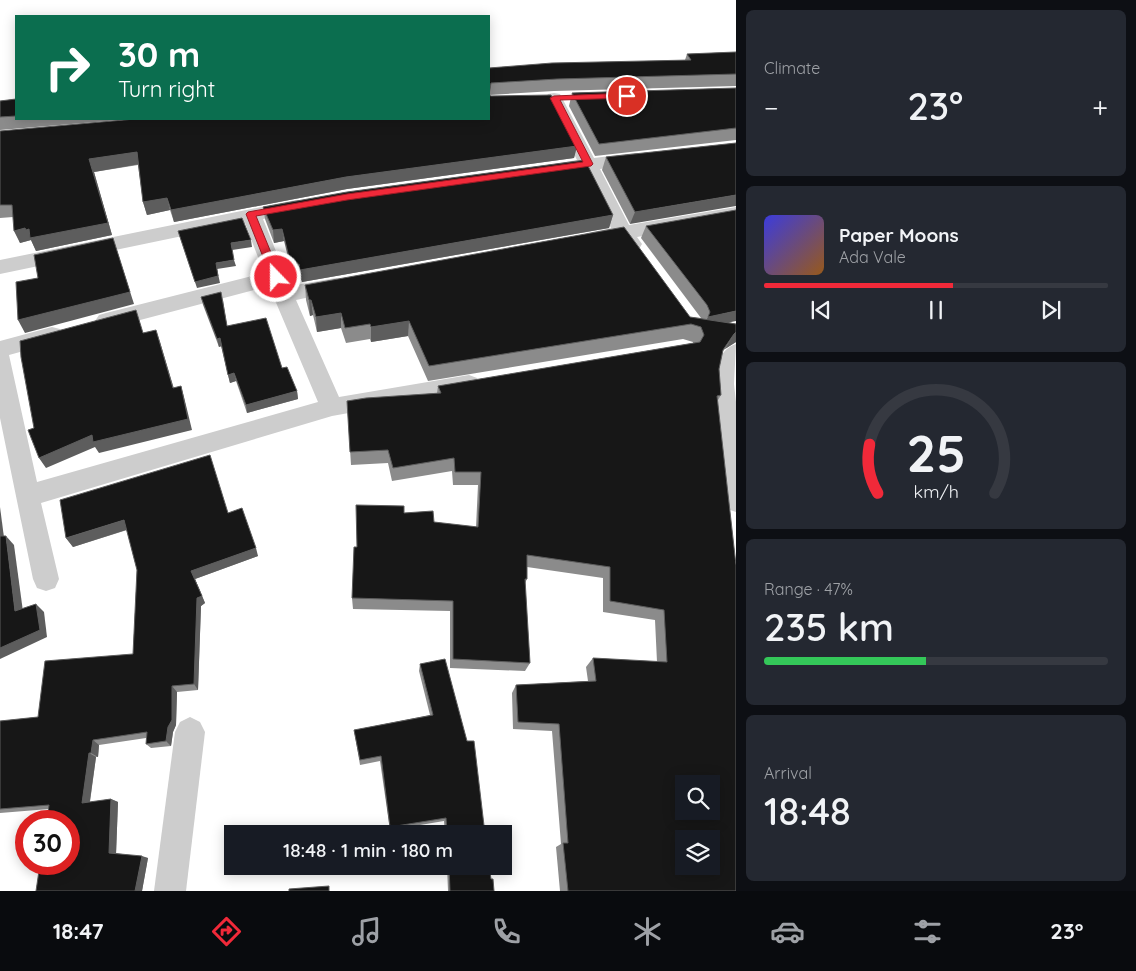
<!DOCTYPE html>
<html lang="en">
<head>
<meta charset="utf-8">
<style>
	:root { --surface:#171b24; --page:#242831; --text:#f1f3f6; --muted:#9ea1a6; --line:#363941; --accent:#f12939 }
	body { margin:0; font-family:Quicksand,sans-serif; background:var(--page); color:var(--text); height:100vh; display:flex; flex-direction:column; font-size:19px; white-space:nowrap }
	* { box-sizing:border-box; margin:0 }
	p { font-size:16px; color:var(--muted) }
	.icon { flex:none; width:28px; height:28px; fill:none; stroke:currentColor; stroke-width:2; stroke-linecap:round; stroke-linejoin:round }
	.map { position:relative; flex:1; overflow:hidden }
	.details { display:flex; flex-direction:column; gap:10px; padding:10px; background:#0d0f14; width:400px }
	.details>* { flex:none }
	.banner { position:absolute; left:15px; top:15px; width:475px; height:105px; border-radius:0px; box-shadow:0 2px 12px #0003; background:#0b6e4f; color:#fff; overflow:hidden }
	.controls { position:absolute; left:675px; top:775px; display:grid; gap:10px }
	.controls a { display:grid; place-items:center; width:45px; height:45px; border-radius:0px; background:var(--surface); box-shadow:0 2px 12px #0003; font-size:25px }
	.speed { position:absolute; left:15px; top:810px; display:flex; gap:10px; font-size:25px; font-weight:700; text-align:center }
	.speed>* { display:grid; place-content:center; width:65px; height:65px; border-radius:50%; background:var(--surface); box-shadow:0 2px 12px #0003; line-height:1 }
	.speed .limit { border:8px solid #d22; background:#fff; color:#111 }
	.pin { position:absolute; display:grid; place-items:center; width:42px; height:42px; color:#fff; margin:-21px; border:2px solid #fff; border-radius:50%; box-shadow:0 1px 5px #0007 }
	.me { position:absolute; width:55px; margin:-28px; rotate:338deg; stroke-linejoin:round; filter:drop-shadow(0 0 4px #0008) }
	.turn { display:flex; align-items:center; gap:18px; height:105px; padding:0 20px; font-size:22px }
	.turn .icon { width:65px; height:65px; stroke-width:2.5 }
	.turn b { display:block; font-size:35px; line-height:42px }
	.big { font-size:38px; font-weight:600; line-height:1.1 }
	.details .widget { flex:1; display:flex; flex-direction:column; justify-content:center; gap:8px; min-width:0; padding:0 18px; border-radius:8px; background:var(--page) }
	.details .dial { align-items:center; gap:0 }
	.dial svg { height:130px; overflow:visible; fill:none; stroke:var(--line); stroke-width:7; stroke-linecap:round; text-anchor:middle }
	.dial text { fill:var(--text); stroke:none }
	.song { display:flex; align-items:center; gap:15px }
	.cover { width:60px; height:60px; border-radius:8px; background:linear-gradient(135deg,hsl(240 70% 55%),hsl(30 70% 35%)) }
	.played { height:5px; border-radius:2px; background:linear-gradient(90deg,var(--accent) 55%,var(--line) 55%) }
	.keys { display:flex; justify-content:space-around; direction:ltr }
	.heat { display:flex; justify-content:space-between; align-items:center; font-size:28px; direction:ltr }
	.charge { height:8px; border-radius:4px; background:linear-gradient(90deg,#34c759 47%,var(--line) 0) }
	.trip { position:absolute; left:224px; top:825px; width:288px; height:50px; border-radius:0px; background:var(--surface); box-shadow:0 2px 12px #0003; font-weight:600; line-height:50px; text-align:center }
	.tabs { display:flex; height:80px; justify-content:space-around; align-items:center; background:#090b0e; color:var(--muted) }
	.tabs .icon { width:35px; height:35px }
	.tabs .selected { color:var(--accent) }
	.tabs b { font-size:22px; color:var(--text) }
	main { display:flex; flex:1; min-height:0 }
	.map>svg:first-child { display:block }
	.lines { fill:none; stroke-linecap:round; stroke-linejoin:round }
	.minor { fill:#cdcdcd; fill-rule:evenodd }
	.wall { fill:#8b8b8b }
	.shaded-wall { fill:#5d5d5d }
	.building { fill:#171717; stroke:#5d5d5d; fill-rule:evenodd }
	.route { fill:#f12939; stroke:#9d1b25 }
</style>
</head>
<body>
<main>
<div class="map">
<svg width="736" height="891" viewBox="0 0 736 891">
	<rect width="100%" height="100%" fill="#fff"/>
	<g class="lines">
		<!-- minor -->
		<g class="minor">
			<path d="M554,93L560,94L562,98L594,158L635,153L641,155L644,159L641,163L600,169L629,225L736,207V219L637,237L642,244L639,249C628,252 625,249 619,240L595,245L588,243L585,238L588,233L611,228L583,171L554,175L548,173L545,169L548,165L577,160L546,98L548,94Z"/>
			<polygon points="296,200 303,202 305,206 303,210 263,219 290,286 336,278 343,280 346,285 343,290 296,300 339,397 469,375 477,378 480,384 477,390 332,416 41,503 59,579 55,588 46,591 37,588 33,579 0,418 0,341 52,327 60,329 63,335 60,341 9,355 37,482 318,402 269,286 106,329 99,327 95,321 99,315 106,313 264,273 245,223 0,274 0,260"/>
			<path d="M736,344L734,384L736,402V512L727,509C715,482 717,447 714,418C714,407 711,395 712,384C713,369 721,348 736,344Z"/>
			<polygon points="190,717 200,722 205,732 186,891 154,891 175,732 180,722"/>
		</g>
	</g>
	<!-- wall -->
	<g class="wall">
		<polygon points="736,52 736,86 554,91 489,95 577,146 574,158 347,189 174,222 170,210 147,215 143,202 138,165 94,172 112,235 36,251 31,240 20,243 13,217 0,218 0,131 489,119 489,68 685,60 687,54"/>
		<polygon points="736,88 736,140 595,156 569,106 572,93"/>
		<polygon points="16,99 16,119 131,119 0,130 0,101"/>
		<polygon points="736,143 630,224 602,170 606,157"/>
		<polygon points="263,207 613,215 609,228 302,282 300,277 293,278 284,241 274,243 265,219"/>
		<polygon points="646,226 729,322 736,324 736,342 725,349 723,351 719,369 721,395 718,400 736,891 560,891 556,847 561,844 552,731 513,729 512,693 516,685 588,681 586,667 593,658 657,662 655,620 603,612 603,578 527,567 527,579 525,583 530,663 525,671 450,668 450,611 353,609 352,598 357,547 404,513 434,522 476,527 478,485 453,485 452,471 392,481 388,463 351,465 347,401 437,393 438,386 693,343 693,342 683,339 428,381 408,336 371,342 370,339 346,343 341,328 317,332 313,315 310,316 306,300 305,285 690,317 701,318 641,238"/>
		<polygon points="201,297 223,300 227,326 282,368 297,391 298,399 247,413 236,381 230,383 221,346 219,347 203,305"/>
		<polygon points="228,513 258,556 195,579 205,603 201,606 198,690 177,692 176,725 173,732 171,746 151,748 146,744 146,738 99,745 98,757 96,757 90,802 111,799 118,802 116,853 148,858 142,891 36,891 49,809 0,813 0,721 38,717 133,654 137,570 127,530 73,547 66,538"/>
		<polygon points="420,664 485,834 445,834 444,821 390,830 380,761 360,765 354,730 430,715 419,671"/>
		<polygon points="447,866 489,866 491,879 494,891 448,891"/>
	</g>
	<!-- shaded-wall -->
	<g class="shaded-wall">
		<polygon points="577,146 574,158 347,189 174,222 171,210 346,177"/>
		<polygon points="137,152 140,164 94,172 112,235 36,251 31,240 20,243 14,231 25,228 29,229 89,159"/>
		<polygon points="736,195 736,206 630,224 635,212"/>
		<polygon points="167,198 170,210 147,215 143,202"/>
		<polygon points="613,215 609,228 302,282 300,270"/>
		<polygon points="282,229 284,241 274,243 273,230"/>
		<polygon points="113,238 134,304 25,333 18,320"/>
		<polygon points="251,240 252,247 232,250 231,243"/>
		<polygon points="234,260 236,266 217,269 220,283 197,288 195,282 216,263"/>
		<polygon points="299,264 300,277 293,278 291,265"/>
		<polygon points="309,300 311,300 313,315 310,316"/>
		<polygon points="736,311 736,321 702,328 708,317"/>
		<polygon points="341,313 341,328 317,332 316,317"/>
		<polygon points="409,321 408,336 371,342 371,327"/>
		<polygon points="156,330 160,342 177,399 173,388"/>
		<polygon points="736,332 736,342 725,349 734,334"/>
		<polygon points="220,338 222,346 219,347 217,339"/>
		<polygon points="234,373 236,381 230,383 228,375"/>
		<polygon points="181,386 184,397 192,430 99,453 95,447 46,468 39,458"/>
		<polygon points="297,391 298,399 247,413 246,405"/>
		<polygon points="0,507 5,545 0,539"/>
		<polygon points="124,520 129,529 73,547 66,538"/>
		<polygon points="6,536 14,545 24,619 15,611"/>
		<polygon points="256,548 258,556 195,579 205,603 201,606 198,690 194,684 191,571"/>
		<polygon points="36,604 44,612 47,637 0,659 0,648"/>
		<polygon points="172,686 177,692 176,725 173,732 171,746 166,741"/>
		<polygon points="93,740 99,745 98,757 91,753"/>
		<polygon points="89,753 96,757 89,807 82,803"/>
		<polygon points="111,799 118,802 116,855 109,853"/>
		<polygon points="142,856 148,858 142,891 135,891"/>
	</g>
	<!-- building -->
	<g class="building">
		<polygon points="736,52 736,74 557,79 491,83 489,95 491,96 551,95 577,146 346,177 171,210 167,198 143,202 137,152 89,159 108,223 30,238 29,229 26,230 25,228 14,231 12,205 0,205 0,131 135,119 489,119 489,68 552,63 691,60 687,54"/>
		<polygon points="736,88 736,128 599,144 572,93"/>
		<polygon points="16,99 16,116 0,117 0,101"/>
		<polygon points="736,143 736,195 635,212 606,157"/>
		<polygon points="585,160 613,215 300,270 299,264 291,265 282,229 273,230 263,207 347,192"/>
		<polygon points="736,210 736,311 708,317 710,312 707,305 646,226"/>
		<polygon points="242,218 251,240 231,243 234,260 216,263 218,276 195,282 178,231"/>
		<path d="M624,227L690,317L736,324V332L734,334L723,350L719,369L721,395L717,396L736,565V891H568L563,843H568L559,724L518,722L516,685L596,681L593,658L667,662L664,610L610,601V567L527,555V579H525L530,663L453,659V601L352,598L354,547H357L356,505L404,506V513L433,511L434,522L478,527L481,472H455L454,458L393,468L388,450L350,452L347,401L366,398L441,393L438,386L700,342L704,335L701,327L691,324L429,366L409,321L371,327L370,324L345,328L341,313L316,317L311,300H309L305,285ZM684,784H711V811H684ZM684,839H711V866H684Z"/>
		<polygon points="113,238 130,292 18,320 16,282 38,278 34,255"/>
		<polygon points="221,292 227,326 266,318 282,368 287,367 297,391 246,405 234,373 228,375 220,338 217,339 201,297"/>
		<polygon points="136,310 143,333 156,330 173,388 181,386 188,419 93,442 92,435 39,458 28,430 34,428 21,357 20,341"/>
		<polygon points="210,455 228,513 242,508 256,548 191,571 202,596 197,598 194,684 172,686 172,720 168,727 166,741 146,744 147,732 93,740 91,753 89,753 82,803 111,799 109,853 142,856 135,891 36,891 40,864 69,864 69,821 47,821 49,805 0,809 0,721 38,717 45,661 133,654 137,570 124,520 66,538 60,500"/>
		<polygon points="0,536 6,536 15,611 36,604 40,630 0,648"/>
		<polygon points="445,659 467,741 474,741 485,834 447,834 446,818 390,827 381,756 360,760 354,730 433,715 420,664"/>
		<polygon points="449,866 489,866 491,879 493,879 494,891 450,891"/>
		<polygon points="329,886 329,891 289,891 289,889"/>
	</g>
	<!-- route -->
	<polygon class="route" points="627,93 631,96 630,98 560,100 593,164 591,166 347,200 256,216 281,277 276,281 271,277 246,214 248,212 347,194 583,162 550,98 554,96"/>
</svg>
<div class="controls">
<a><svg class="icon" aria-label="search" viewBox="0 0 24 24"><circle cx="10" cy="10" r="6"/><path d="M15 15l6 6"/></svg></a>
<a><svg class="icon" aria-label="layers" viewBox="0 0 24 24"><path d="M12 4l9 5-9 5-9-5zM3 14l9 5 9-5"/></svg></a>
</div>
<div class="speed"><div class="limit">30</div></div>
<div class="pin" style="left:627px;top:96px;background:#d93025"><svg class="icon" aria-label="arrive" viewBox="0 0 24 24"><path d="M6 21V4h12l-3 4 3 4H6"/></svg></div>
<svg class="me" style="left:276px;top:277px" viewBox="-20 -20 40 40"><circle r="17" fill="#f12939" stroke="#fff" stroke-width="3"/><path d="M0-11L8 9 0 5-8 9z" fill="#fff"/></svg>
<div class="trip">18:48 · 1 min · 180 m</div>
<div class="banner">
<div class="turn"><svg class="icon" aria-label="right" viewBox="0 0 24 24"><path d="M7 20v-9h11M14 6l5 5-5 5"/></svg><div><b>30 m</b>Turn right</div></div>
</div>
</div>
<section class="details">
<div class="widget"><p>Climate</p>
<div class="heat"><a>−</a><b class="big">23°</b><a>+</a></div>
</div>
<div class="widget">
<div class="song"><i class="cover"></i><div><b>Paper Moons</b><p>Ada Vale</p></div></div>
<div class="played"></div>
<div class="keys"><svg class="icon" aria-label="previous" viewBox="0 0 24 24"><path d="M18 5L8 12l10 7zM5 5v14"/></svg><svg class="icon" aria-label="pause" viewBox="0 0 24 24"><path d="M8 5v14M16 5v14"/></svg><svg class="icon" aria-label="next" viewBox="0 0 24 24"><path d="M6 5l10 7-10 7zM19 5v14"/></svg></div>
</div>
<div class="widget dial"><svg viewBox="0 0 100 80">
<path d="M14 69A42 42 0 1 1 86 69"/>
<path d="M14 69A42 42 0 0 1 9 39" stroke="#f12939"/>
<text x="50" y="56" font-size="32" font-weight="700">25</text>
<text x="50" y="72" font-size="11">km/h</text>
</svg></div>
<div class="widget"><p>Range · 47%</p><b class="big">235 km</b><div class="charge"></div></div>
<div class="widget"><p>Arrival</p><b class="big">18:48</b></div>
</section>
</main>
<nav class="tabs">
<b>18:47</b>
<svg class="icon selected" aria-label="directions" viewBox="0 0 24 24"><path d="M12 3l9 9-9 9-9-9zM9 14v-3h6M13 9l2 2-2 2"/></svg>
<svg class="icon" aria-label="music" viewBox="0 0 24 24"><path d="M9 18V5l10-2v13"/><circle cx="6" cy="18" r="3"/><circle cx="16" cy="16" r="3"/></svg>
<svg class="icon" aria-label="phone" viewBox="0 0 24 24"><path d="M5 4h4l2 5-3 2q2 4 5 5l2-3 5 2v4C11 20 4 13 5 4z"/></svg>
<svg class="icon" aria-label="climate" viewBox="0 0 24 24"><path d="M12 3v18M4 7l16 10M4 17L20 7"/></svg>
<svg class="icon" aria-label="car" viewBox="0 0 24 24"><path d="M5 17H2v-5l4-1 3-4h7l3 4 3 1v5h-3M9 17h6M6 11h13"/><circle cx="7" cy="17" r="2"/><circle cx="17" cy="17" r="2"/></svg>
<svg class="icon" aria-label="filters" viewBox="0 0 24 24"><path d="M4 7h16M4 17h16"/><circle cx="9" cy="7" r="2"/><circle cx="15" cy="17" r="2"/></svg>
<b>23°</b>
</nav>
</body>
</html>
